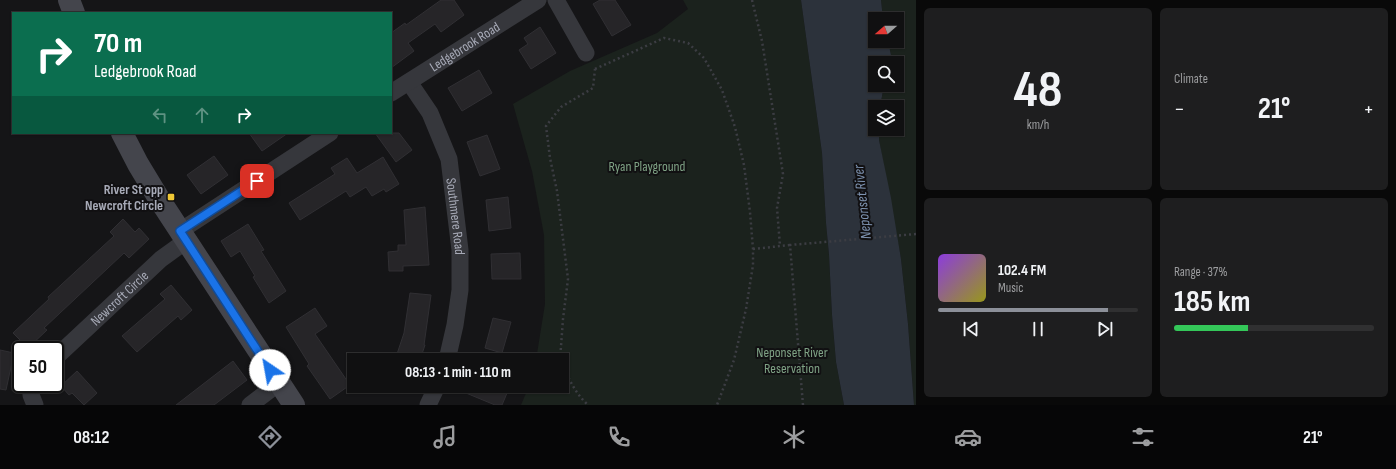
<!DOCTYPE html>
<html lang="en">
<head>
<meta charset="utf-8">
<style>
	:root { --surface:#101011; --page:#1e1e1f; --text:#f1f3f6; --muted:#9c9d9f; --line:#303031; --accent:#8c9099 }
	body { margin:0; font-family:"Sofia Sans Condensed",sans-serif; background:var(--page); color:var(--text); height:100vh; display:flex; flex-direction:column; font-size:15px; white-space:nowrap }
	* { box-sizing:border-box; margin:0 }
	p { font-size:13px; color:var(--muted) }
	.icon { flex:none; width:22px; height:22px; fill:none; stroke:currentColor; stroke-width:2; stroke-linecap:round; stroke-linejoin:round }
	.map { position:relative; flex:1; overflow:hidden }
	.drawer { display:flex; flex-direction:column; gap:8px; padding:8px; background:#090909; width:480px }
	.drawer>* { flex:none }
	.hud { position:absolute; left:12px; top:12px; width:380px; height:122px; border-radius:0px; box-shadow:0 1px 3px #0004,0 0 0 1px var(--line); background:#0b6e4f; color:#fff; overflow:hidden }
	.needle { width:26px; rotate:250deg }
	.buttons { position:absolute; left:868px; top:12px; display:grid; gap:8px }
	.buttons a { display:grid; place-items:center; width:36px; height:36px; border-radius:0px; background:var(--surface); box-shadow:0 1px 3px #0004,0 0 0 1px var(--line); font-size:20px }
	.speed { position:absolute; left:12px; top:341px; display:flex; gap:8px; font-size:20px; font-weight:700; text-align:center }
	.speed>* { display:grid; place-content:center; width:52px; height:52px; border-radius:50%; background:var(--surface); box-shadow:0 1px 3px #0004,0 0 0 1px var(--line); line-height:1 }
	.speed .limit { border:2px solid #111; border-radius:6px; background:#fff; color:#111 }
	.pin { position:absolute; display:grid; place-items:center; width:34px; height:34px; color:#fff; margin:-17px; border-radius:8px; box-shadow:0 2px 6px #0006 }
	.me { position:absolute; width:44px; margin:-22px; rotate:327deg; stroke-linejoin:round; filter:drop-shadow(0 0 3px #0008) }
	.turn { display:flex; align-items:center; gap:14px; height:84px; padding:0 16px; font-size:18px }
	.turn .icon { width:52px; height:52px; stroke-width:2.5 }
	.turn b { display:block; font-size:28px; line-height:34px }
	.lanes { display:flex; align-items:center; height:38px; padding:0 16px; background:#0003; justify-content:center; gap:20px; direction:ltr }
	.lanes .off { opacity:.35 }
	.big { font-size:30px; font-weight:700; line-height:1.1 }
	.drawer .widget { flex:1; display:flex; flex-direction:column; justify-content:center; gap:6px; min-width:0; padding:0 14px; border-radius:6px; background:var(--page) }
	.drawer .dial { align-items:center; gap:0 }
	.dial b { font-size:52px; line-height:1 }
	.song { display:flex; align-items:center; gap:12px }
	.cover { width:48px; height:48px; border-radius:6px; background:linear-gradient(135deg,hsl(270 70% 55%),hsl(60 70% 35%)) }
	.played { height:4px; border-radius:2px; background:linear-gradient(90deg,var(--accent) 85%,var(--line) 85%) }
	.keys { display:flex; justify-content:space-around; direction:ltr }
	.heat { display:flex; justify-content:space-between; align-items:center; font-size:22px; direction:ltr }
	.charge { height:6px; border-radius:3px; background:linear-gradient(90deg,#34c759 37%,var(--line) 0) }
	.drawer .tiles { flex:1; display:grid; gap:8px; grid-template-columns:repeat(2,1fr) }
	.trip { position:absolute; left:347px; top:353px; width:222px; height:40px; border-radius:0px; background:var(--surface); box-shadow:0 1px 3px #0004,0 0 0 1px var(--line); font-weight:700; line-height:40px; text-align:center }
	.dock { display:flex; height:64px; justify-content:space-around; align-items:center; background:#060607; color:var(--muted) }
	.dock .icon { width:28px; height:28px }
	.dock .selected { color:var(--accent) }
	.dock b { font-size:18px; color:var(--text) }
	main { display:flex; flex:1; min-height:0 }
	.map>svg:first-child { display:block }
	.green { fill:#1b221d }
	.water { fill:#2c323b }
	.building { fill:#262528; stroke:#302f33 }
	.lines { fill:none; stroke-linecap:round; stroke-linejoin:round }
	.path { stroke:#3c3d43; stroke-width:2.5; stroke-dasharray:2 3; stroke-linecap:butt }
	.minor { stroke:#36373c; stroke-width:17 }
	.secondary { stroke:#44454c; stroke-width:22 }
	.route-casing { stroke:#114b97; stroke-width:10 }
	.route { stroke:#1a73e8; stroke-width:7 }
	.poi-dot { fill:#efc735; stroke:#111012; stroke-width:1.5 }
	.labels { text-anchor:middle; stroke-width:4; stroke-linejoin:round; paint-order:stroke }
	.street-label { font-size:14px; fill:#a7aab7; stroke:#111012 }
	.park-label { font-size:14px; fill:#7fa285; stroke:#111012 }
	.poi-label { font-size:14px; font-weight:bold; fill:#a7aab7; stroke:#111012; text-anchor:end }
	.water-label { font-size:15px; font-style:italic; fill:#7f94b2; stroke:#111012 }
</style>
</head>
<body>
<main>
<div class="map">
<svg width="916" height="405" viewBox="0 0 916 405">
	<rect width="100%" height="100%" fill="#151517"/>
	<!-- green -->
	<g class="green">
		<polygon points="683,0 801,0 822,153 826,223 829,255 832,315 836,362 844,405 521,405 529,386 562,386 562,360 536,360 545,304 544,235 532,171 513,104 570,71 657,33 688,9"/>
		<polygon points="881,0 916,0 916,405 914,405 908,324 901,259 879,140 879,129 897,129 897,107 880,107 884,85 897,85 897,63 889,63 891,55 888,41 897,41 897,19 883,19"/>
	</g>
	<!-- water -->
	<polygon class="water" points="801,0 881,0 883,19 875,19 875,41 888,41 891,55 889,63 875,63 875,85 884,85 880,107 875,107 875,129 879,129 879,140 891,198 901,259 908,324 914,405 844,405 836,362 832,315 829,255 826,223 822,153"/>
	<!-- building -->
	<g class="building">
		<polygon points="441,0 454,0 464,15 441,32 435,24 408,43 414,51 391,68 391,33 405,23 406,25"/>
		<polygon points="600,0 615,0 631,25 612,36 593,4"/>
		<polygon points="540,27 556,53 531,69 519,50 528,44 524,38"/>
		<polygon points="479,70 492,93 462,111 448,88"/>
		<polygon points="249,133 288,133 262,151"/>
		<polygon points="375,133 399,133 412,150 396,162"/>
		<polygon points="487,135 500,169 480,176 467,142"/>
		<polygon points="214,156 228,175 201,194 187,175"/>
		<polygon points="383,157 399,184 386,192 384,189 372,196 366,187 350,197 346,191 300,220 289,203 335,174 331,168 347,158 357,173"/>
		<polygon points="508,197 511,228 489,231 486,200"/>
		<polygon points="425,207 429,265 403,266 403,271 389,271 388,252 398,251 398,245 406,245 404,210"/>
		<polygon points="123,219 135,232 139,228 149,239 129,258 124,253 44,328 47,330 28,348 13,333 49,299 48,297 114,236 110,232"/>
		<polygon points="248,224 264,250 261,251 286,291 269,303 253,277 255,276 240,251 231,257 221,241"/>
		<polygon points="520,253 521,279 492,279 491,254"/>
		<polygon points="171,285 192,310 181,320 178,316 137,352 122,336 165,299 160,294"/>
		<polygon points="410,293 431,295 424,345 425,345 420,360 395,360 404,333"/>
		<polygon points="315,308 327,326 315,334 350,385 330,399 307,366 309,364 286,327"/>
		<polygon points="493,318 511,322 502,353 485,348"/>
		<polygon points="0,350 14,353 6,390 0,389"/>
		<polygon points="233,361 247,380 214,405 176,405"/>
		<polygon points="77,371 97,393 84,405 72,393 69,395 61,386"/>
		<polygon points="449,386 510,386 502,405 495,405"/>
	</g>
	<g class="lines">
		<!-- path -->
		<g class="path">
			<polyline points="752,0 762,41 783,174 777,208 780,246"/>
			<polyline points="595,69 664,38 688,43 704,58 722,90 735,127 744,165 750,212 753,249 753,265 746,309 734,360 717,405"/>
			<polyline points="753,249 790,245"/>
			<polyline points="560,360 563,319 568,279 557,191 550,158 546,126 561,107 593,88 595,69"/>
			<path d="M562,364C569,379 575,393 588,405"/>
			<polyline points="803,405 790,245 916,234"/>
		</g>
		<!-- minor -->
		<g class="minor">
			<polyline points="556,0 586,53"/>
			<path id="s1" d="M409,82L430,113L449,159L460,250V290L455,325L447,360"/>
			<path id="s2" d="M391,93L538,0"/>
			<polyline points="180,231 330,133"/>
			<path id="s3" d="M55,358L161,259L186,241"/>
			<polyline points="31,384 31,395 35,405"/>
			<polyline points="250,405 279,383"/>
			<polyline points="428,405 437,386"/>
		</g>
		<!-- secondary -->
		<g class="secondary">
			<polyline points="69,0 74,13"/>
			<polyline points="122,133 138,164 161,202 294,405"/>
		</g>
	</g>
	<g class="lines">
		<!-- route casing -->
		<g class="route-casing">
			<polyline id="route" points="257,181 180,231 270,370"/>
		</g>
		<!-- route -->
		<use href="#route" class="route"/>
	</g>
	<!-- markers -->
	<rect class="poi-dot" x="167" y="193" width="8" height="8" rx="2"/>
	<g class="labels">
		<!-- street labels -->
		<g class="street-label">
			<text dy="5" stroke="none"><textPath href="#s2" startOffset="87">Ledgebrook Road</textPath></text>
			<text dy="5" stroke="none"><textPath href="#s1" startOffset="145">Southmere Road</textPath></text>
			<text dy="5" stroke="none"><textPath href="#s3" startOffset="88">Newcroft Circle</textPath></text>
		</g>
		<!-- park labels -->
		<g class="park-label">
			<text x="647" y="171">Ryan Playground</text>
			<text x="792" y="357">Neponset River<tspan x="792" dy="16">Reservation</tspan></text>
		</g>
		<!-- poi labels -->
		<g class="poi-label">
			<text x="163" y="194">River St opp<tspan x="163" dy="16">Newcroft Circle</tspan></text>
		</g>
		<!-- water labels -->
		<g class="water-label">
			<text transform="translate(862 202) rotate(-96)" y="5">Neponset River</text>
		</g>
	</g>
</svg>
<div class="buttons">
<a><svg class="needle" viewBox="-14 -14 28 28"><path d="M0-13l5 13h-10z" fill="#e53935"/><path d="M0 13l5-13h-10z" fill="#9c9d9f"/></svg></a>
<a><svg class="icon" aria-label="search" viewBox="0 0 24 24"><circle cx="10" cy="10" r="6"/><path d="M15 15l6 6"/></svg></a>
<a><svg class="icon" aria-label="layers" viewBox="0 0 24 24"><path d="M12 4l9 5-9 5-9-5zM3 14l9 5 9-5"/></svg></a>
</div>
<div class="speed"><div class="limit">50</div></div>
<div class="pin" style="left:257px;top:181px;background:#d93025"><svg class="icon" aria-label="arrive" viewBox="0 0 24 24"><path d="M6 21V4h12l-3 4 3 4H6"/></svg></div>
<svg class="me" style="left:270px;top:370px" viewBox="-20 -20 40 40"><circle r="19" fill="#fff"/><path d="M0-13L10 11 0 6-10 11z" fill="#1a73e8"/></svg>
<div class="trip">08:13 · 1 min · 110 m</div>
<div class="hud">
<div class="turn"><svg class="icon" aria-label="right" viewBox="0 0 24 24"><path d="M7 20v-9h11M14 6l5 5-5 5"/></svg><div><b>70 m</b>Ledgebrook Road</div></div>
<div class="lanes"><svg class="icon off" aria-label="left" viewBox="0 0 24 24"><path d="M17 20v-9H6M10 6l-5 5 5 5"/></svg><svg class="icon off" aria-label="ahead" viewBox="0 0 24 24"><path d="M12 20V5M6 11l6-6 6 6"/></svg><svg class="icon" aria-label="right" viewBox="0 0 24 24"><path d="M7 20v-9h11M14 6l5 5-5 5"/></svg></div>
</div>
</div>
<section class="drawer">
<div class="tiles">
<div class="widget dial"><b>48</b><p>km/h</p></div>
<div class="widget"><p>Climate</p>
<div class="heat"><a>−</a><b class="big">21°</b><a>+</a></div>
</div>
<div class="widget">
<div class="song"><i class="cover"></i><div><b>102.4 FM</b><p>Music</p></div></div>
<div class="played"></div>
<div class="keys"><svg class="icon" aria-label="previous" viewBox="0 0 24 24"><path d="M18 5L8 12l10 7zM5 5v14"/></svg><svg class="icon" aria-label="pause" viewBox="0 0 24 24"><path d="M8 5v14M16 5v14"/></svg><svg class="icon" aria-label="next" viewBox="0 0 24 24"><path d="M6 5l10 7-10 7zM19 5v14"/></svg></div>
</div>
<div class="widget"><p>Range · 37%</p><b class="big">185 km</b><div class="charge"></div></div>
</div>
</section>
</main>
<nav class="dock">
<b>08:12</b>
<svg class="icon selected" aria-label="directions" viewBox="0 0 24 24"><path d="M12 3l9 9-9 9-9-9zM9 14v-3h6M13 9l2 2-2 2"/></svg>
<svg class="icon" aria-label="music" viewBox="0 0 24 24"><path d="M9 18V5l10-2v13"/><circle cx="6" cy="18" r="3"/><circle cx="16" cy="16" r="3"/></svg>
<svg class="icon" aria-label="phone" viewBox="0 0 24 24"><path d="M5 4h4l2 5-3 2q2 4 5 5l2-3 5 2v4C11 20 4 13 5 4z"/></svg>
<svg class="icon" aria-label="climate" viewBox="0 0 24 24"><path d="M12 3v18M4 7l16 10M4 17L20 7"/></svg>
<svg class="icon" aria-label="car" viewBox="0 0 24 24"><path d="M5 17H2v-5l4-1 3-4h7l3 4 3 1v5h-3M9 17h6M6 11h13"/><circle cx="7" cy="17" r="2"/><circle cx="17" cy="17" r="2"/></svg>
<svg class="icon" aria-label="filters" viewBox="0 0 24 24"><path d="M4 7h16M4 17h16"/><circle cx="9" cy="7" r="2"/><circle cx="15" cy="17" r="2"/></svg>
<b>21°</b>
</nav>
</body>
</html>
